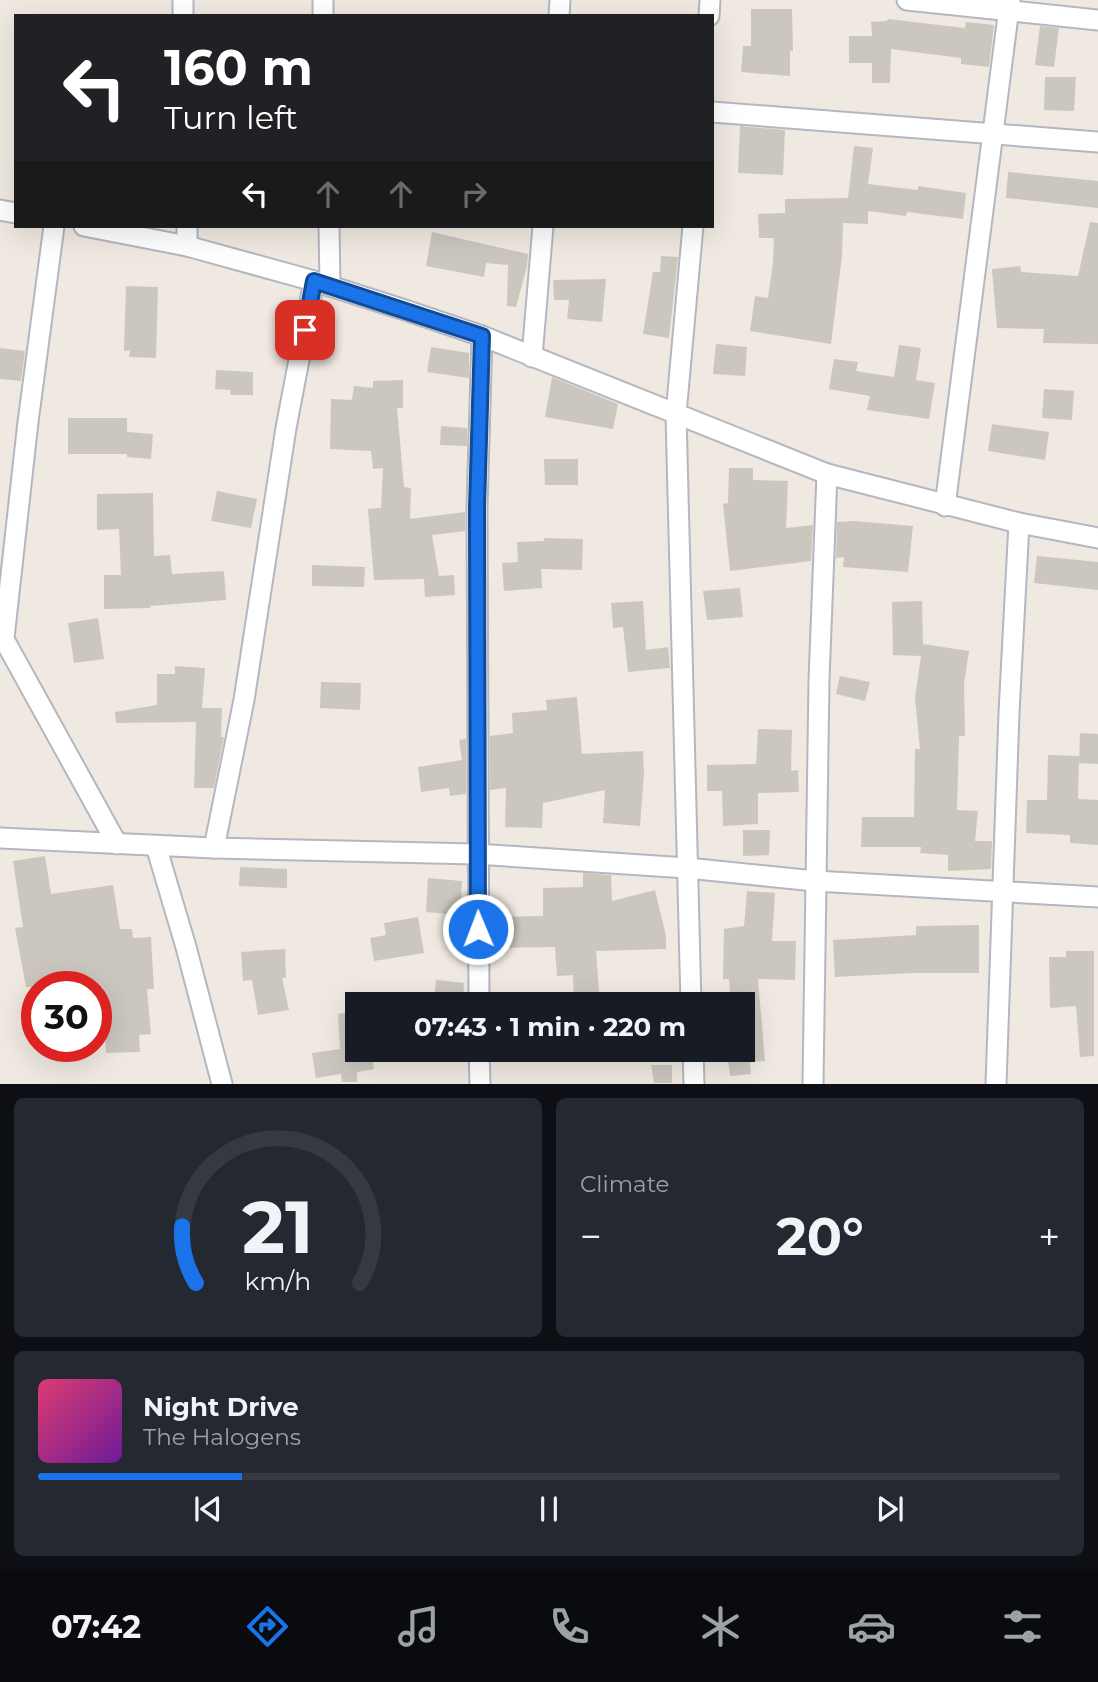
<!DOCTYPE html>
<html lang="en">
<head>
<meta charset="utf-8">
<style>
	:root { --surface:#171b24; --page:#242831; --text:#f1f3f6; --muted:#9ea1a6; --line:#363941; --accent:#1a73e8 }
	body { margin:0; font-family:Montserrat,sans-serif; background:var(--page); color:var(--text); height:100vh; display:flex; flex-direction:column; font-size:26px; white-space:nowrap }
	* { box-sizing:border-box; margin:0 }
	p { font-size:23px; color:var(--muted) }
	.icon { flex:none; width:38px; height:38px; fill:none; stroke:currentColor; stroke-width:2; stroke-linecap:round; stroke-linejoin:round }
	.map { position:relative; height:1084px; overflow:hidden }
	.side { display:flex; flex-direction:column; gap:14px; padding:14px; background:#0d0f14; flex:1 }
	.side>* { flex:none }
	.guide { position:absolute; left:14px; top:14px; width:700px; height:214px; border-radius:0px; box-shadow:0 7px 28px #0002; background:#202124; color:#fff; overflow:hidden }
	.speed { position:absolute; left:21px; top:971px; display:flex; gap:14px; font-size:35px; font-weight:700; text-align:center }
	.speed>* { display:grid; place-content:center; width:91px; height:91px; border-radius:50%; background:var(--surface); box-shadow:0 7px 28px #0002; line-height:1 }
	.speed .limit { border:10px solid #d22; background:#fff; color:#111 }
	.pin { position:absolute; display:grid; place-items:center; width:60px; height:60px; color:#fff; margin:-30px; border-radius:14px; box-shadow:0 4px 10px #0006 }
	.me { position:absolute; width:77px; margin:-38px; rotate:359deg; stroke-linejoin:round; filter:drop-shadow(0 0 5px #0008) }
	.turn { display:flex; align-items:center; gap:24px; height:147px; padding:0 35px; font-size:32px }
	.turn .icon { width:91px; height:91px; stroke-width:2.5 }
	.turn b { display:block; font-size:49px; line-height:60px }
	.lanes { display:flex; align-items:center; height:66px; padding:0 35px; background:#0003; justify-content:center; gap:35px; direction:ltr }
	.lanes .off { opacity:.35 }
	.big { font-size:52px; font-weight:700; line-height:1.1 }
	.side .tile { flex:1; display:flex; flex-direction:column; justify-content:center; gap:10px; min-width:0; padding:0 24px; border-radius:10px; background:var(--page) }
	.side .dial { align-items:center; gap:0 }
	.dial svg { height:182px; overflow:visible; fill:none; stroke:var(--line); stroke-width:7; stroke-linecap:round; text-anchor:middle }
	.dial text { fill:var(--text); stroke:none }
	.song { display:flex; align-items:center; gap:21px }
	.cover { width:84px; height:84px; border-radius:10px; background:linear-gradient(135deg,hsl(340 70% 55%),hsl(280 70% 35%)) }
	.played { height:7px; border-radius:4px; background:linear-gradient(90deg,var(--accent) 20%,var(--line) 20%) }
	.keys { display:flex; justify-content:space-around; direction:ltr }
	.heat { display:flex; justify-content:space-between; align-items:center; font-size:38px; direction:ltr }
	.side .tiles { flex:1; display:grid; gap:14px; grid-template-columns:1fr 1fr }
	.tile:last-child { grid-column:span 2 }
	.trip { position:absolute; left:345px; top:992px; width:410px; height:70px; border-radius:0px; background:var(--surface); box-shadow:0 7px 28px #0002; font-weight:700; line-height:70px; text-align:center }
	.tabs { display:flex; height:112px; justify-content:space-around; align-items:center; background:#090b0e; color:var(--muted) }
	.tabs .icon { width:49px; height:49px }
	.tabs .on { color:var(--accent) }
	.tabs b { font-size:32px; color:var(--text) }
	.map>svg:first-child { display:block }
	.building { fill:#cbc7bf }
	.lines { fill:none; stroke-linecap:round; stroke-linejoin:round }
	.minor-casing { stroke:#b4b7c1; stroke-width:23 }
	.minor { stroke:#fff; stroke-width:19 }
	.route-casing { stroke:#114b97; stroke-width:18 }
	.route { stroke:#1a73e8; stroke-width:12 }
</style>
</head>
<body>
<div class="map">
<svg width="1098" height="1084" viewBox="0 0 1098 1084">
	<rect width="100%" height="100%" fill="#efe9e1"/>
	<!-- building -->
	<g class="building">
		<polygon points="751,9 792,9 793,51 790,51 790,76 741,72 743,46 751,46"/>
		<polygon points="888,19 965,28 966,22 994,25 989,67 961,64 961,58 891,49 890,83 872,83 872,63 849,63 849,36 872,36 871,22 887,21"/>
		<polygon points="1040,26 1059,28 1054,67 1035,65"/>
		<polygon points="1045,77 1076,77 1074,111 1044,110"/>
		<polygon points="740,126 785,130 783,175 738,173"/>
		<polygon points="854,146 873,148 868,184 918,190 918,186 966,193 963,219 907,212 906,216 868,211 868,224 843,223 842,256 831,344 750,331 755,296 768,298 773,263 774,238 759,238 758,214 785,213 785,199 848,198"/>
		<polygon points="1008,172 1098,181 1098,208 1006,198"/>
		<polygon points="1090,222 1098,223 1098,344 1043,343 1044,329 997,328 992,269 1020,266 1021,272 1078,276"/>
		<polygon points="432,232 528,254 527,266 516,307 507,306 508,265 486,263 484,277 426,266"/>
		<polygon points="661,256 678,257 669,338 643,334 653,272 660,272"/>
		<polygon points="606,279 602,322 567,319 569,300 554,300 553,280"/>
		<polygon points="126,286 158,287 156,358 129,357 130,350 124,351"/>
		<polygon points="716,344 747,347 745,376 713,374"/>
		<polygon points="899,345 921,348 916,380 935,383 929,419 867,410 870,396 829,389 834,359 858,362 856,371 894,377"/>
		<polygon points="431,347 469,353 469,378 427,372"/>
		<polygon points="0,348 25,351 21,381 0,379"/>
		<polygon points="216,370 253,372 253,395 230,395 231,390 215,389"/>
		<polygon points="552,377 618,404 613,429 545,417"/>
		<polygon points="403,380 403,408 397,408 404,487 411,488 410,519 465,512 465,531 432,535 439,576 454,575 455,595 425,597 424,579 374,580 368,509 381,508 383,468 373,469 371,451 330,449 331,399 352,400 354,386 373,388 373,381"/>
		<polygon points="1044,389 1074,391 1072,420 1042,418"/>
		<polygon points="68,418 127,418 127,432 153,434 151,459 127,457 127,454 68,454"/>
		<polygon points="992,424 1049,432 1045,460 988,451"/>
		<polygon points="441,426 467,428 467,446 440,445"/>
		<polygon points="544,459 578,459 578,485 545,485"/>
		<polygon points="729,468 753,468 753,480 788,481 786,528 813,525 811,561 730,571 723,504 728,503"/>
		<polygon points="217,491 257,499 251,528 211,521"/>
		<polygon points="153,493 154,556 170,555 172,574 224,571 226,600 150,606 150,608 104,609 104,575 121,575 119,529 97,530 97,494"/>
		<polygon points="854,521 913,526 908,572 843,567 844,557 836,558 837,522"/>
		<polygon points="544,538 583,539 582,570 541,569 542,588 504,591 502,563 518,562 517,542 544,541"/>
		<polygon points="1037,556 1098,562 1098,590 1034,583"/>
		<polygon points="312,565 365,567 364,587 312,586"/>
		<polygon points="740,588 743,617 707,620 703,591"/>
		<polygon points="643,601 646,650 668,647 670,668 628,672 623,627 613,628 611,603"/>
		<polygon points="922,601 923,644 969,651 964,684 965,736 959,736 957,810 978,811 975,841 992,841 991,869 948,871 948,855 920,853 921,847 861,847 862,817 914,817 915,749 920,749 915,698 921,656 893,655 892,602"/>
		<polygon points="98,618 104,659 74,663 68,623"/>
		<polygon points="175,666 205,668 202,708 222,708 221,737 224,737 214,788 194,788 196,722 116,723 115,712 157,705 157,674 175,674"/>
		<polygon points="840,676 870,682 865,701 836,694"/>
		<polygon points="321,682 361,683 360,710 320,708"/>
		<polygon points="577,697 582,754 643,751 644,773 640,826 603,823 605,790 543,803 542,828 505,827 506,788 490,790 490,736 513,733 512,713 547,710 546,700"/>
		<polygon points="758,729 792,730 791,771 798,770 799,792 758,793 758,824 723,826 722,791 707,791 707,765 756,764"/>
		<polygon points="1080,733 1098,734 1098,764 1079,763"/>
		<polygon points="466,739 466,794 450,796 449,788 421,792 418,767 462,760 459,740"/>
		<polygon points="1048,755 1079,756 1078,799 1098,800 1098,845 1070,843 1070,835 1026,833 1027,800 1047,800"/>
		<polygon points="743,830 770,830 769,855 743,856"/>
		<polygon points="45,856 51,894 113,885 120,929 132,929 133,938 151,937 154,989 147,989 151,1034 139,1035 140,1052 106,1053 103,987 26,987 15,928 23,927 13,861"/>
		<polygon points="240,867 287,869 287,888 239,886"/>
		<polygon points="583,873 611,875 612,901 655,890 666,936 666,949 596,951 600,1004 574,1004 573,975 557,976 555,947 501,948 500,917 543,916 543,888 583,887"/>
		<polygon points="428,878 462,881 460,915 426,912"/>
		<polygon points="747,891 775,893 772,941 796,941 795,980 758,979 765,1061 750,1062 751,1074 730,1076 727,1051 742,1050 742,1004 731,1004 729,979 723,979 724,929 744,926"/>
		<polygon points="418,917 424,953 374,961 370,938 386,935 384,923"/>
		<polygon points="979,925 979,973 912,973 835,977 833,940 916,935 916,926"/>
		<polygon points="285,949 286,978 282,978 289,1010 258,1015 252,980 243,981 241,952"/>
		<polygon points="1066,951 1094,951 1094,1056 1080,1057 1076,1006 1050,1008 1049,957 1066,957"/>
		<polygon points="436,980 464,983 463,1001 434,999"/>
		<polygon points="357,1011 357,1050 371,1050 374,1069 357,1072 357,1082 342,1082 341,1074 316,1078 312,1053 340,1049 338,1014"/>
		<polygon points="651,1065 672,1065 672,1083 654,1083"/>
	</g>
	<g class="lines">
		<!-- minor casing -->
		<g class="minor-casing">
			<g id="minor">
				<polyline points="183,0 183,16"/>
				<polyline points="323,0 323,16"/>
				<polyline points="907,0 1098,20"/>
				<polyline points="559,16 560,0"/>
				<polyline points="709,16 710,0"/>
				<polyline points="712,112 1098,142"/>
				<polyline points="0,210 16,213"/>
				<polyline points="84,226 187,246 314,281 405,310 482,336 827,474 1019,523 1098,538"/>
				<polyline points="187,226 187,246"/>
				<polyline points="329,226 330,286"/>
				<polyline points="532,357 543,226"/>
				<polyline points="945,506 1010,0"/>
				<polyline points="0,632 117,844"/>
				<polyline points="4,638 28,422 54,226"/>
				<polyline points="0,838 214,848 476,854 687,868 815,881 1098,897"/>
				<polyline points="156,846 186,947 222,1084"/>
				<polyline points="214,848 244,700 286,428 314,281"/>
				<polyline points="479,1004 477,508 482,336"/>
				<polyline points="691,1004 676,414 693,226"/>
				<polyline points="479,1050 480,1084"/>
				<polyline points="693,1050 694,1084"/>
				<polyline points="813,1084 819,680 827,474"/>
				<polyline points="996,1084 1009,713 1019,523"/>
			</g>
		</g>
		<!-- minor -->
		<use href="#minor" class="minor"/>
	</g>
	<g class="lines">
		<!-- route casing -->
		<g class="route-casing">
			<polyline id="route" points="305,330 314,281 482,336 477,508 478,929"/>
		</g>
		<!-- route -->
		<use href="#route" class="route"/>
	</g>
</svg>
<div class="speed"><div class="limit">30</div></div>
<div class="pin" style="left:305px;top:330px;background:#d93025"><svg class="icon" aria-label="arrive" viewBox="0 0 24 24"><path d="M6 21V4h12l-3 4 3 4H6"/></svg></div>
<svg class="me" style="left:478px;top:929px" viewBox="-20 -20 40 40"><circle r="17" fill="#1a73e8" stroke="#fff" stroke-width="3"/><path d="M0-11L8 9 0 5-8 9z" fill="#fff"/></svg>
<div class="trip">07:43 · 1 min · 220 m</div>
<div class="guide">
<div class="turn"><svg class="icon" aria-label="left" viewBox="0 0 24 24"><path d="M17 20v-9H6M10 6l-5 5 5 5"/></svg><div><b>160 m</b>Turn left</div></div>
<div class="lanes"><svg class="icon" aria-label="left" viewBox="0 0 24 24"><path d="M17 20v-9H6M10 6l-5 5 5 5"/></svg><svg class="icon off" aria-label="ahead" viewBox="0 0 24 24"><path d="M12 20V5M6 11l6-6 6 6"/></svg><svg class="icon off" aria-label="ahead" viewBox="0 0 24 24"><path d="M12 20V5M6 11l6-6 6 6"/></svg><svg class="icon off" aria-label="right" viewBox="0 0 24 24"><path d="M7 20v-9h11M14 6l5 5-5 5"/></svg></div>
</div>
</div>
<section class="side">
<div class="tiles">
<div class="tile dial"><svg viewBox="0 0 100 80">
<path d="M14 69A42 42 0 1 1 86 69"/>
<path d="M14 69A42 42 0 0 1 8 44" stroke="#1a73e8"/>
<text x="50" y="56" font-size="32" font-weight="700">21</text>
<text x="50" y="72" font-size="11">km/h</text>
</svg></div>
<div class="tile"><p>Climate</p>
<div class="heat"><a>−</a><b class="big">20°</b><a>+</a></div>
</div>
<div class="tile">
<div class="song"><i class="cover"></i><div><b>Night Drive</b><p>The Halogens</p></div></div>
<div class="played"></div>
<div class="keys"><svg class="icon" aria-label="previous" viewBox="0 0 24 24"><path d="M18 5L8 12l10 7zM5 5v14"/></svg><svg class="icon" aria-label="pause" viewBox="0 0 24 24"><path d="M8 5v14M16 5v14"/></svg><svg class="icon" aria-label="next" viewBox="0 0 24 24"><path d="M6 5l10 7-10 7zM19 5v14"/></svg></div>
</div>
</div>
</section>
<nav class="tabs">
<b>07:42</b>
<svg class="icon on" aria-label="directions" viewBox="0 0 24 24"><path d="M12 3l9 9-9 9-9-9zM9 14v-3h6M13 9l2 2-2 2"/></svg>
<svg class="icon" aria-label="music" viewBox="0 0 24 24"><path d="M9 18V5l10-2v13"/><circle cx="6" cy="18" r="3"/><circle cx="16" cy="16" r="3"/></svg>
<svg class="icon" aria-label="phone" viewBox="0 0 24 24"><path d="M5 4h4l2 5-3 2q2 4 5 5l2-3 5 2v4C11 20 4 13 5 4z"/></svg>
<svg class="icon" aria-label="climate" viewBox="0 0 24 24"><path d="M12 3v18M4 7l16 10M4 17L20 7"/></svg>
<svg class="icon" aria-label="car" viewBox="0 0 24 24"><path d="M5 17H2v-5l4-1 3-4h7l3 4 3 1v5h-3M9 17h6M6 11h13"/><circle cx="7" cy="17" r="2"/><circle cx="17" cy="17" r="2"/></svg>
<svg class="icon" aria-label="filters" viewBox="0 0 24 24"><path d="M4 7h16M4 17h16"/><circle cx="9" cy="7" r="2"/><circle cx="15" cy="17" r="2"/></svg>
</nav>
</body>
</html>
